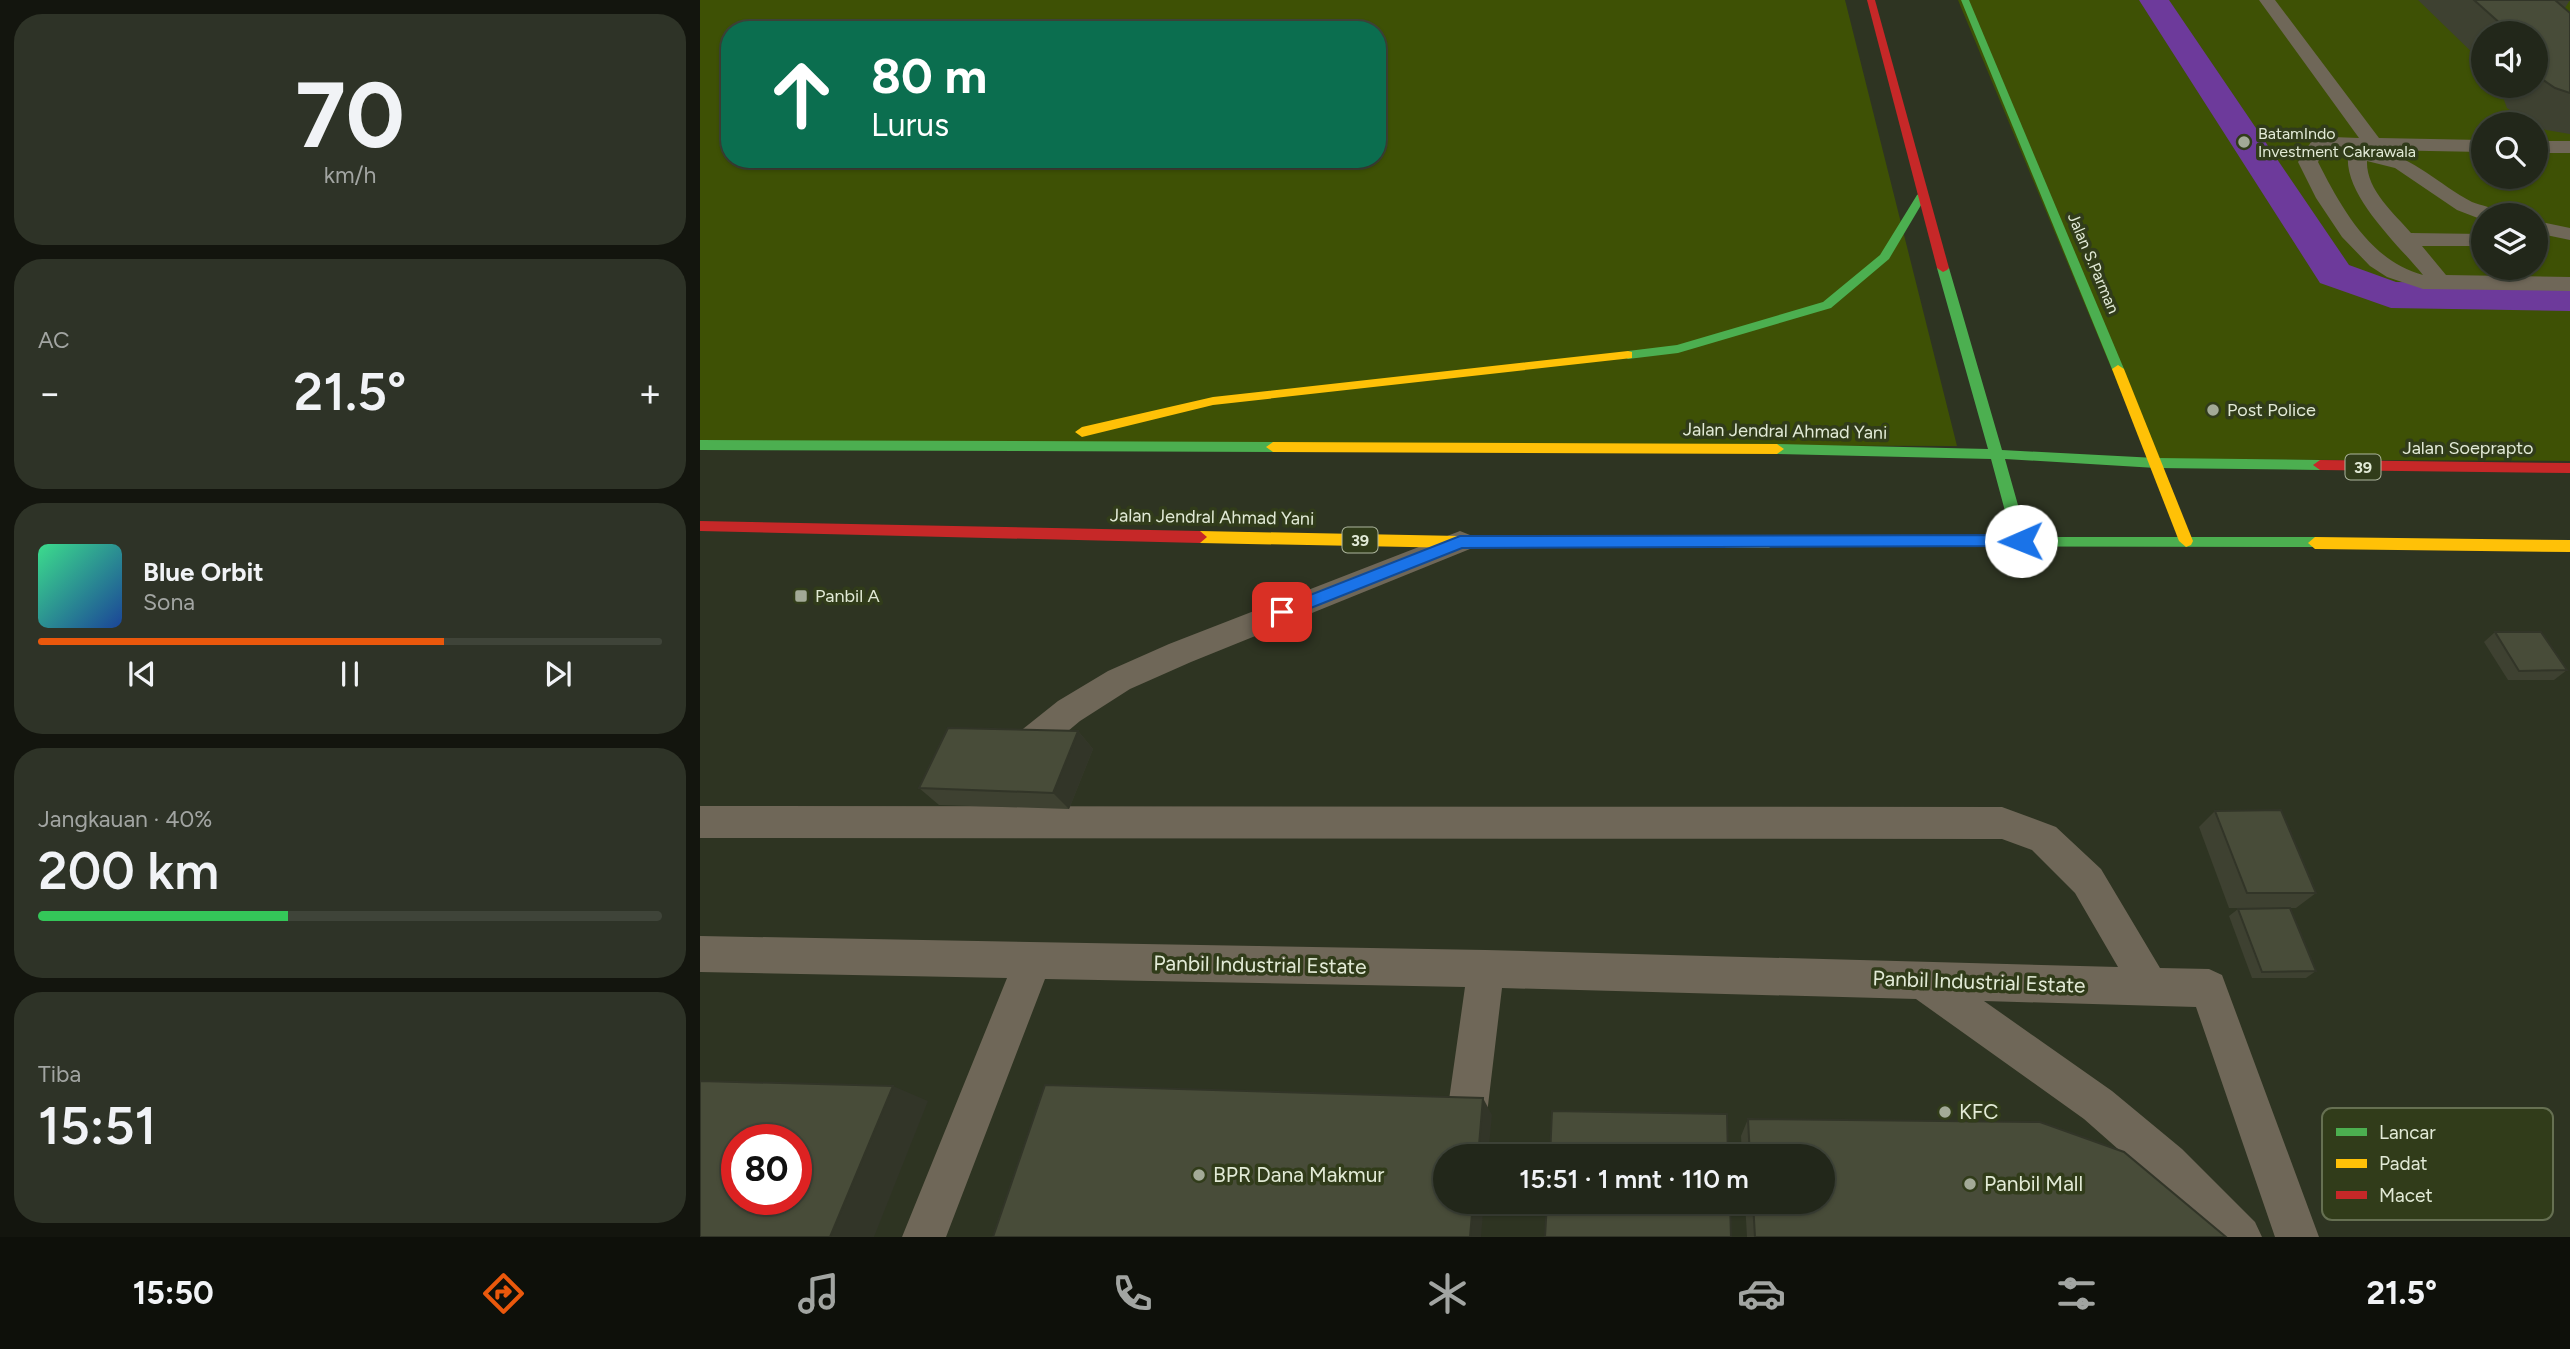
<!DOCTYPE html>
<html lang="id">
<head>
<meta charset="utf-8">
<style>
	:root { --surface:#22271a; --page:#2e3327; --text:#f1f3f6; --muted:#a2a5a2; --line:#3f4439; --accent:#ea580c }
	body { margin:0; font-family:Figtree,sans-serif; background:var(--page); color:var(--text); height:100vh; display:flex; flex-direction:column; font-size:26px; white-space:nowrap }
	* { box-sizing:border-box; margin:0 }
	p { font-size:23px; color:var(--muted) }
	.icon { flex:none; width:38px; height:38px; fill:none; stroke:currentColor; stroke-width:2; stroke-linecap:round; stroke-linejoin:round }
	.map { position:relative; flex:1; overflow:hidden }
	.details { display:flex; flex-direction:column; gap:14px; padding:14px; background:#13150e; width:700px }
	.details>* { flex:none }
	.banner { position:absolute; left:21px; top:21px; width:665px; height:147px; border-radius:28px; box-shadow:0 2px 5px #0004,0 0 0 2px var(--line); background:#0b6e4f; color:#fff; overflow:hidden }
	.tools { position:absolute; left:1771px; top:21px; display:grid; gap:14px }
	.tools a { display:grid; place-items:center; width:77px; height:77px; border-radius:50%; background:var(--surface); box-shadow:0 2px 5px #0004,0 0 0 2px var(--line); font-size:35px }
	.speed { position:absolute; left:21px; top:1124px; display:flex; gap:14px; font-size:35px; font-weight:700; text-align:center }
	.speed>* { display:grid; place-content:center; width:91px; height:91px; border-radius:50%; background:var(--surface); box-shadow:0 2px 5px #0004,0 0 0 2px var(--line); line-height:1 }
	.speed .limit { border:10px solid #d22; background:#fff; color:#111 }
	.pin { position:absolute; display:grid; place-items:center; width:60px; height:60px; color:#fff; margin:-30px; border-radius:14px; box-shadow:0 4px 10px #0006 }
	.me { position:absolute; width:77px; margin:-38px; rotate:269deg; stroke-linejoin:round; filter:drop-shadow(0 0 5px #0008) }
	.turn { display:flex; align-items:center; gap:24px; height:147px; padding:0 35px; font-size:32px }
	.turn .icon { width:91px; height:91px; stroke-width:2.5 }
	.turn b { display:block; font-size:49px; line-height:60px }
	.big { font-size:52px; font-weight:600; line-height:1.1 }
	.details .card { flex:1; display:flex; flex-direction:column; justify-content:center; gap:10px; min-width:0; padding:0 24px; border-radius:28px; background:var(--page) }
	.details .dial { align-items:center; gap:0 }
	.dial b { font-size:91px; line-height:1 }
	.song { display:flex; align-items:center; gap:21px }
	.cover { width:84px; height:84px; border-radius:10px; background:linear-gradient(135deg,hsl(150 70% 55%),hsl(220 70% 35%)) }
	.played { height:7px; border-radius:4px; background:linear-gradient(90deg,var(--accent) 65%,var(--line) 65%) }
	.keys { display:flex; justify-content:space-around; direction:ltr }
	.heat { display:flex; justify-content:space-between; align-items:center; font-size:38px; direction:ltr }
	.charge { height:10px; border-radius:5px; background:linear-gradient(90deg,#34c759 40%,var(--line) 0) }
	.trip { position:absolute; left:733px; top:1144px; width:402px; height:70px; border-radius:35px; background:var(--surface); box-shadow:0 2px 5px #0004,0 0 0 2px var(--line); font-weight:600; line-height:70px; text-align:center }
	.menu { display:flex; height:112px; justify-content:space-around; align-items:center; background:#0e100a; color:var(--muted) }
	.menu .icon { width:49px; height:49px }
	.menu .on { color:var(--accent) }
	.menu b { font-size:32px; color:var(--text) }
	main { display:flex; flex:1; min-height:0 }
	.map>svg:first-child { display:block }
	.green { fill:#3e5105; fill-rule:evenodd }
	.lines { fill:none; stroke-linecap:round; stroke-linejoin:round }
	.canal { fill:#6d3a9b; fill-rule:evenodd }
	.lane { fill:#6f6758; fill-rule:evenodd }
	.fast { fill:#4caf50; fill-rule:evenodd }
	.slow { fill:#ffc107; fill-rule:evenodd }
	.jam { fill:#c62828; fill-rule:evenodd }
	.wall { fill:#3e4131 }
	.shaded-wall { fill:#323528 }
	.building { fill:#484c39; stroke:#323528; stroke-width:2; fill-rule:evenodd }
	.route { fill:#1a73e8; stroke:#114b97; stroke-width:2 }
	.poi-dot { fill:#a3aa97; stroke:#313c1a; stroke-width:2.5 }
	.labels { text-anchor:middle; stroke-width:7; stroke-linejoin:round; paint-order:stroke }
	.far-poi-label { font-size:16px; fill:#e2ead6; stroke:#313c1a; text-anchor:start }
	.far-street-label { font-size:16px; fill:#e2ead6; stroke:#313c1a }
	.shield { fill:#313c1a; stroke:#adb69e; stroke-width:2 }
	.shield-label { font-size:16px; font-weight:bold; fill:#e2ead6 }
	.poi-label { font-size:18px; fill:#e2ead6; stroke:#313c1a; text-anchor:start }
	.street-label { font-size:18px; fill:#e2ead6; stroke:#313c1a }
	.near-street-label { font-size:21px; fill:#e2ead6; stroke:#313c1a }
	.near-poi-label { font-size:21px; fill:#e2ead6; stroke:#313c1a; text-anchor:start }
	.key { fill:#313c1a; stroke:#667052; stroke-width:2 }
	.key-label { font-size:19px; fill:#e2ead6 }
</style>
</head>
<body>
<main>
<section class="details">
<div class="card dial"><b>70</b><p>km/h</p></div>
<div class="card"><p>AC</p>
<div class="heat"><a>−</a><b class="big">21.5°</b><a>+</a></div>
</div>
<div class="card">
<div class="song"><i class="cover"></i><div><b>Blue Orbit</b><p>Sona</p></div></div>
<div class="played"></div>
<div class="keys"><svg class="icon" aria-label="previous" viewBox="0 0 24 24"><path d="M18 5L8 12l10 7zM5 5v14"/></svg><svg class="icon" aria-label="pause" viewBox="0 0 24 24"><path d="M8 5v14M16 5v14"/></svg><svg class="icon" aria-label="next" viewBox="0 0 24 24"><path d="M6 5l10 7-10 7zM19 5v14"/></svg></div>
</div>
<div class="card"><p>Jangkauan · 40%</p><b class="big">200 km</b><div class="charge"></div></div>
<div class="card"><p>Tiba</p><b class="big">15:51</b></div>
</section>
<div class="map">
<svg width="1870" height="1237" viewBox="0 0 1870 1237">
	<rect width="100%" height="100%" fill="#2e3422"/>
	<!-- green -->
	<g class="green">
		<path d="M0,0H1145L1257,446L0,443ZM30,30H677V159H30Z"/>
		<path d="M1258,0H1870V461L1449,459ZM1783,33H1836V86H1783ZM1783,124H1836V177H1783ZM1783,215H1836V268H1783Z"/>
	</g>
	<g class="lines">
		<!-- canal -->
		<polygon class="canal" points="1439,0 1469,0 1649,265 1696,282 1870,285 1870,311 1691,308 1620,283"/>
		<!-- lane -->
		<g class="lane">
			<path d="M1559,0H1575L1679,138L1783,140V152L1677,150C1715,158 1738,184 1772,202C1781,206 1794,206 1800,215H1783V220L1757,210L1695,168L1667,161C1666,190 1694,213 1711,233L1783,234V246H1722L1746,275L1870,277V291L1723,289L1687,277L1670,266L1642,237L1616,198L1598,162L1611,142L1633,137L1659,138ZM1633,149H1657L1648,155C1644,196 1698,244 1723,275C1670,261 1641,207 1618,162L1625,150Z"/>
			<rect x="1836" y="141" width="34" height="12"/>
			<polygon points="1836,221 1870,228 1870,240 1836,233"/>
			<polygon points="760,531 770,535 774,542 770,549 491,662 430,689 380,721 337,757 325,761 313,757 309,747 313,737 358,701 408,671 469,644"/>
			<polygon points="0,806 1302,807 1356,827 1401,869 1460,968 1509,969 1522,975 1619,1237 1575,1237 1496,1007 1284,1001 1412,1091 1482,1149 1555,1222 1562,1237 1510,1237 1452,1179 1384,1119 1216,999 802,988 787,1114 781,1128 767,1134 753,1128 747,1114 765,987 345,979 246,1237 202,1237 307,978 0,972 0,936 786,950 1418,967 1375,893 1332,850 1302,839 0,838"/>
		</g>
		<!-- fast -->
		<g class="fast">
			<polygon points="1261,0 1269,0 1424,369 1423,372 1418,373 1412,369"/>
			<polygon points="1222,192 1227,195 1189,259 1131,308 978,353 928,359 922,355 928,351 977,345 1123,302 1180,255 1217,195"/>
			<polygon points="1243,264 1249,268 1302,450 1456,458 1620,460 1627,465 1620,470 1456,468 1305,459 1327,537 1615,537 1622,543 1620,547 1064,546 1062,542 1064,538 1069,536 1312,537 1291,459 1077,454 1070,449 1077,444 1288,449 1237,268"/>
			<polygon points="0,440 573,442 580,447 573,452 0,450"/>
		</g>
		<!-- slow -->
		<g class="slow">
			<polygon points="928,351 932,352 932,358 513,405 382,437 375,432 382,427 513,397"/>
			<polygon points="1418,365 1424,369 1493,541 1491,545 1486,547 1479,541 1412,369"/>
			<polygon points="573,442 1077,444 1084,449 1077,454 573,452 566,447"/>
			<polygon points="500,531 760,536 1069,536 1076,542 1069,548 760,548 500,543 493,537"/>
			<polygon points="1615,537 1870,540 1870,552 1615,549 1608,543"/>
		</g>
		<!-- jam -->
		<g class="jam">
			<polygon points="1167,0 1175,0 1249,268 1247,270 1243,272 1237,268"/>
			<polygon points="1620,460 1870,463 1870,473 1620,470 1613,465"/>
			<polygon points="0,521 500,531 507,537 500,543 0,531"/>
		</g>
	</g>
	<!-- wall -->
	<g class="wall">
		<polygon points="1718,0 1870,0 1865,8 1870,13 1870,134 1846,130 1836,126 1836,124 1830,124 1807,108 1804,100 1806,94 1811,86 1836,86 1836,33 1783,33 1783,63"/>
		<polygon points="1795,632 1867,670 1854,680 1808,680 1784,642"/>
		<polygon points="378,731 393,749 369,809 239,805 219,788"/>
		<polygon points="1515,811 1616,893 1596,908 1529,908 1499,827"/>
		<polygon points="1538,909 1616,971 1606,978 1552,978 1529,916"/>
		<polygon points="1048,1119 1526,1237 1047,1237 1045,1202 1124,1202 1124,1157 1042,1157 1041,1136"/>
	</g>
	<!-- shaded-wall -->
	<g class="shaded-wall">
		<polygon points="378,731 393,749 369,809 353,793"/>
		<polygon points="193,1086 228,1101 174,1237 130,1237"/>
		<polygon points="783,1098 792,1115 788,1157 778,1157"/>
		<polygon points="773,1202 784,1202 781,1237 770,1237"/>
	</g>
	<!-- building -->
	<g class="building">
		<polygon points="1774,0 1870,0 1855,0 1870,13 1870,93 1855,88 1836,75 1836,56 1840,53 1836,49 1836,33 1811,33"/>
		<polygon points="1795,632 1841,632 1867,670 1819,671"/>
		<polygon points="248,728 378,731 353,793 219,788"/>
		<polygon points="1581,810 1616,893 1547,893 1515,811"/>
		<polygon points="1590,908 1616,971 1562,972 1538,909"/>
		<path d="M0,1081L193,1086L130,1237H0ZM37,1139H96V1199H37Z"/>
		<polygon points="345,1085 783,1098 778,1157 746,1157 746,1202 773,1202 770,1237 293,1237"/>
		<polygon points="852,1111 1027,1114 1028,1157 850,1157"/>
		<polygon points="1048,1119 1340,1122 1424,1152 1526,1237 1055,1237 1053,1202 1124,1202 1124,1157 1050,1157"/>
		<polygon points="847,1202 1030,1202 1031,1237 845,1237"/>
	</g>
	<!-- route -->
	<polygon class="route" points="1321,535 1329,541 1321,546 762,548 588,617 582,619 574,612 577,608 760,536"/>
	<!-- markers -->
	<g class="poi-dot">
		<circle cx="1544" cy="142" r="7"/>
		<circle cx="1513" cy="410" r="7"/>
		<rect x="94" y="589" width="14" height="14" rx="3.5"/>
		<circle cx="1245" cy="1112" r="7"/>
		<circle cx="499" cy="1175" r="7"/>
		<circle cx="1270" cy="1184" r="7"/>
	</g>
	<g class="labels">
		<!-- far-poi labels -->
		<g class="far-poi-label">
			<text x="1558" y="139">BatamIndo<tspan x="1558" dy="18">Investment Cakrawala</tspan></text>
		</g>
		<!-- far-street labels -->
		<g class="far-street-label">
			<text transform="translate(1394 263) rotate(67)" y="6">Jalan S.Parman</text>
		</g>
		<!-- shield labels -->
		<g class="shield">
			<rect x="1645.5" y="454.5" width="35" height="25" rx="5"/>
			<rect x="642.5" y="527.5" width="35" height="25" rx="5"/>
		</g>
		<g class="shield-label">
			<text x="1663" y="473">39</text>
			<text x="660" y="546">39</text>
		</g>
		<!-- poi labels -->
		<g class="poi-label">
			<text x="1527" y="416">Post Police</text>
			<text x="115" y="602">Panbil A</text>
		</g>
		<!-- street labels -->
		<g class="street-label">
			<text transform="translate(1085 431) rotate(1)" y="6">Jalan Jendral Ahmad Yani</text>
			<text x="1768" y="454">Jalan Soeprapto</text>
			<text transform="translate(512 517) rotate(1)" y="6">Jalan Jendral Ahmad Yani</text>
		</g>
		<!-- near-street labels -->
		<g class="near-street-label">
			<text transform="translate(560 965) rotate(1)" y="7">Panbil Industrial Estate</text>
			<text transform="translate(1279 982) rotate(2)" y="7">Panbil Industrial Estate</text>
		</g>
		<!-- near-poi labels -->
		<g class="near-poi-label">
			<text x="1259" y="1119">KFC</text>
			<text x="513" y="1182">BPR Dana Makmur</text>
			<text x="1284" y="1191">Panbil Mall</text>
		</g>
	</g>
	<!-- legend -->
	<rect x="1622" y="1108" width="231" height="112" rx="10" class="key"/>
	<rect x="1636" y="1128" width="31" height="8" fill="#4caf50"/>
	<rect x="1636" y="1159" width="31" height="9" fill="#ffc107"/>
	<rect x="1636" y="1191" width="31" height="8" fill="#c62828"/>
	<g class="key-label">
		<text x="1679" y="1139">Lancar</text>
		<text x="1679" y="1170">Padat</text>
		<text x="1679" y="1202">Macet</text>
	</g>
</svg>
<div class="tools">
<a><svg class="icon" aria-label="sound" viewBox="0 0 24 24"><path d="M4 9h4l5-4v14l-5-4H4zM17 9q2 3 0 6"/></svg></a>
<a><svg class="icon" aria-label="search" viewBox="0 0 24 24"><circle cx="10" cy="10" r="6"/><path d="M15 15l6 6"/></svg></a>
<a><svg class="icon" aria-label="layers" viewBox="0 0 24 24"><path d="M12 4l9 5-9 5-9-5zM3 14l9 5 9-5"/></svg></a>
</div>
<div class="speed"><div class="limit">80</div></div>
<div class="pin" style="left:582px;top:612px;background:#d93025"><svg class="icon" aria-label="arrive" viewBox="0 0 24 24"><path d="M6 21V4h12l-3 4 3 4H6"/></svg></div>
<svg class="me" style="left:1321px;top:541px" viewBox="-20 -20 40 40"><circle r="19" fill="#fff"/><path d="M0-13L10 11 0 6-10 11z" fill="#1a73e8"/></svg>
<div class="trip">15:51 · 1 mnt · 110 m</div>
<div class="banner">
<div class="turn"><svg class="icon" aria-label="ahead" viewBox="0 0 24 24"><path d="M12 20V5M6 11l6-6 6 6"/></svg><div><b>80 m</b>Lurus</div></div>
</div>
</div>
</main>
<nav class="menu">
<b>15:50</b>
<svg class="icon on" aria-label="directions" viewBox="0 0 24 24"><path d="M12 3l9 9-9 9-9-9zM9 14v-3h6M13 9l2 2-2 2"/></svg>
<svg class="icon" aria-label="music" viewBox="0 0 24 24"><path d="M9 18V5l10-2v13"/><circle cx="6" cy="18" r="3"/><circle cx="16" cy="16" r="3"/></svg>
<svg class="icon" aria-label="phone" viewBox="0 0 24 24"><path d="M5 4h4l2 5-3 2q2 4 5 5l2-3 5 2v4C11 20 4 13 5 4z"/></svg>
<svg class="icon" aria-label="climate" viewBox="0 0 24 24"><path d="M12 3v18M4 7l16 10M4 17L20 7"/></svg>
<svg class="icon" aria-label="car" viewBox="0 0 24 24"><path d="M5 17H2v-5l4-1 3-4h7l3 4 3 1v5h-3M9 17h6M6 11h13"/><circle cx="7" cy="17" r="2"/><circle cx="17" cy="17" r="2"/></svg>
<svg class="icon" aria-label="filters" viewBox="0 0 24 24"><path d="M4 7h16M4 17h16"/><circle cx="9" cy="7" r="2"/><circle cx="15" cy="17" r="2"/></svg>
<b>21.5°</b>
</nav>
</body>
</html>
